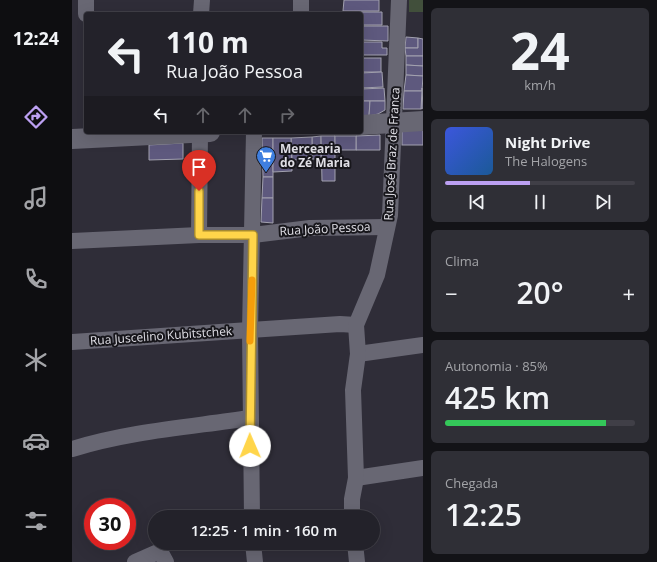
<!DOCTYPE html>
<html lang="pt">
<head>
<meta charset="utf-8">
<style>
	:root { --surface:#23222a; --page:#2f2f36; --text:#f1f3f6; --muted:#a3a4a8; --line:#403f47; --accent:#bca0f2 }
	body { margin:0; font-family:"Open Sans",sans-serif; background:var(--page); color:var(--text); height:100vh; display:flex; flex-direction:column; font-size:15px; white-space:nowrap }
	* { box-sizing:border-box; margin:0 }
	p { font-size:13px; color:var(--muted) }
	.icon { flex:none; width:22px; height:22px; fill:none; stroke:currentColor; stroke-width:2; stroke-linecap:round; stroke-linejoin:round }
	.map { position:relative; flex:1; overflow:hidden }
	.drawer { display:flex; flex-direction:column; gap:8px; padding:8px; background:#131317; width:234px }
	.drawer>* { flex:none }
	.hud { position:absolute; left:12px; top:12px; width:279px; height:122px; border-radius:4px; box-shadow:0 4px 16px #0002,0 0 0 1px var(--line); background:#23222a; color:var(--text); overflow:hidden }
	.speed { position:absolute; left:12px; top:498px; display:flex; gap:8px; font-size:20px; font-weight:700; text-align:center }
	.speed>* { display:grid; place-content:center; width:52px; height:52px; border-radius:50%; background:var(--surface); box-shadow:0 4px 16px #0002,0 0 0 1px var(--line); line-height:1 }
	.speed .limit { border:6px solid #d22; background:#fff; color:#111 }
	.pin { position:absolute; display:grid; place-items:center; width:34px; height:34px; color:#fff; margin:-41px -17px; border-radius:50% 50% 50% 0; rotate:-45deg; box-shadow:0 0 4px #0007 }
	.pin .icon { rotate:45deg }
	.me { position:absolute; width:44px; margin:-22px; rotate:359deg; stroke-linejoin:round; filter:drop-shadow(0 0 3px #0008) }
	.turn { display:flex; align-items:center; gap:14px; height:84px; padding:0 16px; font-size:18px }
	.turn .icon { width:52px; height:52px; stroke-width:2.5 }
	.turn b { display:block; font-size:28px; line-height:34px }
	.lanes { display:flex; align-items:center; height:38px; padding:0 16px; background:#0003; justify-content:center; gap:20px; direction:ltr }
	.lanes .off { opacity:.35 }
	.big { font-size:30px; font-weight:600; line-height:1.1 }
	.drawer .widget { flex:1; display:flex; flex-direction:column; justify-content:center; gap:6px; min-width:0; padding:0 14px; border-radius:6px; background:var(--page) }
	.drawer .dial { align-items:center; gap:0 }
	.dial b { font-size:52px; line-height:1 }
	.song { display:flex; align-items:center; gap:12px }
	.cover { width:48px; height:48px; border-radius:6px; background:linear-gradient(135deg,hsl(230 70% 55%),hsl(210 70% 35%)) }
	.played { height:4px; border-radius:2px; background:linear-gradient(90deg,var(--accent) 45%,var(--line) 45%) }
	.keys { display:flex; justify-content:space-around; direction:ltr }
	.heat { display:flex; justify-content:space-between; align-items:center; font-size:22px; direction:ltr }
	.charge { height:6px; border-radius:3px; background:linear-gradient(90deg,#34c759 85%,var(--line) 0) }
	.trip { position:absolute; left:76px; top:510px; width:232px; height:40px; border-radius:20px; background:var(--surface); box-shadow:0 4px 16px #0002,0 0 0 1px var(--line); font-weight:600; line-height:40px; text-align:center }
	main { display:flex; flex:1; min-height:0 }
	.dock { display:flex; flex-direction:column; width:72px; justify-content:space-around; align-items:center; background:#0e0e11; color:var(--muted) }
	.dock .icon { width:28px; height:28px }
	.dock .on { color:var(--accent) }
	.dock b { font-size:18px; color:var(--text) }
	.map>svg:first-child { display:block }
	.green { fill:#414f3b }
	.building { fill:#5e597e; stroke:#a2a1af }
	.lines { fill:none; stroke-linecap:round; stroke-linejoin:round }
	.minor { stroke:#686773; stroke-width:16 }
	.tertiary { stroke:#686773; stroke-width:20 }
	.route-casing { stroke:#a68a30; stroke-width:10 }
	.route { stroke:#ffd54a; stroke-width:7 }
	.slow { stroke:#f59e0b; stroke-width:7 }
	.labels { text-anchor:middle; stroke-width:4; stroke-linejoin:round; paint-order:stroke }
	.poi-label { font-size:12px; font-weight:bold; fill:#e0dfe6; stroke:#17161b; text-anchor:start }
	.street-label { font-size:12px; fill:#e0dfe6; stroke:#17161b }
</style>
</head>
<body>
<main>
<nav class="dock">
<b>12:24</b>
<svg class="icon on" aria-label="directions" viewBox="0 0 24 24"><path d="M12 3l9 9-9 9-9-9zM9 14v-3h6M13 9l2 2-2 2"/></svg>
<svg class="icon" aria-label="music" viewBox="0 0 24 24"><path d="M9 18V5l10-2v13"/><circle cx="6" cy="18" r="3"/><circle cx="16" cy="16" r="3"/></svg>
<svg class="icon" aria-label="phone" viewBox="0 0 24 24"><path d="M5 4h4l2 5-3 2q2 4 5 5l2-3 5 2v4C11 20 4 13 5 4z"/></svg>
<svg class="icon" aria-label="climate" viewBox="0 0 24 24"><path d="M12 3v18M4 7l16 10M4 17L20 7"/></svg>
<svg class="icon" aria-label="car" viewBox="0 0 24 24"><path d="M5 17H2v-5l4-1 3-4h7l3 4 3 1v5h-3M9 17h6M6 11h13"/><circle cx="7" cy="17" r="2"/><circle cx="17" cy="17" r="2"/></svg>
<svg class="icon" aria-label="filters" viewBox="0 0 24 24"><path d="M4 7h16M4 17h16"/><circle cx="9" cy="7" r="2"/><circle cx="15" cy="17" r="2"/></svg>
</nav>
<div class="map">
<svg width="351" height="562" viewBox="0 0 351 562">
	<rect width="100%" height="100%" fill="#2f2d38"/>
	<!-- green -->
	<rect class="green" x="337" y="0" width="14" height="12"/>
	<!-- building -->
	<g class="building">
		<polygon points="272,0 307,0 307,11 271,11"/>
		<polygon points="282,12 310,12 310,25 289,25 289,14 282,14"/>
		<polygon points="289,26 316,26 316,41 289,40"/>
		<polygon points="334,37 346,38 346,48 333,48"/>
		<polygon points="346,38 351,39 351,56 334,56 333,48 346,48"/>
		<polygon points="289,42 310,42 310,48 315,48 315,55 289,55"/>
		<polygon points="334,56 351,56 351,66 334,65"/>
		<rect x="289" y="58" width="20" height="14"/>
		<polygon points="334,65 351,66 351,76 334,75"/>
		<polygon points="310,72 311,87 289,88 289,73"/>
		<polygon points="334,75 351,76 350,91 332,91"/>
		<polygon points="312,88 313,101 289,101 289,89"/>
		<polygon points="350,88 351,108 349,109 350,91"/>
		<polygon points="332,91 350,91 349,109 331,109"/>
		<polygon points="289,101 298,101 297,116 289,116"/>
		<polygon points="298,101 313,101 313,110 306,114 297,116"/>
		<rect x="330" y="128" width="21" height="17"/>
		<polygon points="308,135 308,150 284,150 284,136"/>
		<polygon points="249,136 249,159 240,159 240,137"/>
		<polygon points="249,136 263,136 263,181 250,181"/>
		<rect x="263" y="136" width="21" height="14"/>
		<polygon points="240,137 240,159 220,160 219,138"/>
		<polygon points="190,138 201,138 201,177 191,177"/>
		<polygon points="201,138 219,138 220,171 201,172"/>
		<polygon points="111,143 111,159 77,160 77,145"/>
		<polygon points="191,177 201,177 201,198 190,198"/>
		<polygon points="190,198 201,198 201,223 189,222"/>
	</g>
	<g class="lines">
		<!-- minor -->
		<g class="minor">
			<polyline points="14,0 14,14"/>
			<polyline points="129,14 130,0"/>
			<polyline points="229,14 229,0"/>
			<polyline points="127,235 128,132"/>
			<polyline points="0,241 127,235 181,235 238,228 315,227"/>
			<polyline points="0,342 268,324 284,325"/>
			<polyline points="286,354 351,345"/>
			<path d="M0,449C58,431 118,427 178,418"/>
			<polyline points="284,478 351,468"/>
			<polyline points="180,517 178,331 182,132"/>
			<polyline points="280,517 280,499 284,478 281,390 286,354 284,325 305,275 318,215 327,0"/>
			<polyline points="181,543 183,562"/>
			<polyline points="283,543 285,562"/>
			<polyline points="63,562 88,551 94,562"/>
		</g>
		<!-- tertiary -->
		<g class="tertiary">
			<polyline points="289,125 351,121"/>
			<polyline points="0,139 138,132"/>
		</g>
	</g>
	<g class="lines">
		<!-- route casing -->
		<g class="route-casing">
			<polyline id="route" points="127,191 127,235 181,235 178,446"/>
		</g>
		<!-- route -->
		<use href="#route" class="route"/>
		<!-- slow -->
		<polyline class="slow" points="178,341 180,280"/>
	</g>
	<!-- icons -->
	<defs>
		<g id="supermarket-pin" transform="scale(1)"><path d="M0 17L-7.5 6A9.5 9.5 0 1 1 7.5 6Z" fill="#3f7fe0" stroke="#17161b"/><path d="M-6-5.5h2.5l.6 2H6L4.5 2H-2.5L-4.4-4H-6ZM-1.5 3.2a1.3 1.3 0 1 0 .1 0ZM3 3.2a1.3 1.3 0 1 0 .1 0Z" fill="#fff"/></g>
	</defs>
	<g fill-rule="evenodd">
		<use href="#supermarket-pin" x="194" y="156"/>
	</g>
	<g class="labels">
		<!-- poi labels -->
		<g class="poi-label">
			<text x="208" y="153">Mercearia<tspan x="208" dy="14">do Zé Maria</tspan></text>
		</g>
		<!-- street labels -->
		<g class="street-label">
			<text transform="translate(320 154) rotate(-87)" y="4">Rua José Braz de Franca</text>
			<text transform="translate(253 229) rotate(-3)" y="4">Rua João Pessoa</text>
			<text transform="translate(89 336) rotate(-4)" y="4">Rua Juscelino Kubitstchek</text>
		</g>
	</g>
</svg>
<div class="speed"><div class="limit">30</div></div>
<div class="pin" style="left:127px;top:191px;background:#d93025"><svg class="icon" aria-label="arrive" viewBox="0 0 24 24"><path d="M6 21V4h12l-3 4 3 4H6"/></svg></div>
<svg class="me" style="left:178px;top:446px" viewBox="-20 -20 40 40"><circle r="19" fill="#fff"/><path d="M0-13L10 11 0 6-10 11z" fill="#ffd54a"/></svg>
<div class="trip">12:25 · 1 min · 160 m</div>
<div class="hud">
<div class="turn"><svg class="icon" aria-label="left" viewBox="0 0 24 24"><path d="M17 20v-9H6M10 6l-5 5 5 5"/></svg><div><b>110 m</b>Rua João Pessoa</div></div>
<div class="lanes"><svg class="icon" aria-label="left" viewBox="0 0 24 24"><path d="M17 20v-9H6M10 6l-5 5 5 5"/></svg><svg class="icon off" aria-label="ahead" viewBox="0 0 24 24"><path d="M12 20V5M6 11l6-6 6 6"/></svg><svg class="icon off" aria-label="ahead" viewBox="0 0 24 24"><path d="M12 20V5M6 11l6-6 6 6"/></svg><svg class="icon off" aria-label="right" viewBox="0 0 24 24"><path d="M7 20v-9h11M14 6l5 5-5 5"/></svg></div>
</div>
</div>
<section class="drawer">
<div class="widget dial"><b>24</b><p>km/h</p></div>
<div class="widget">
<div class="song"><i class="cover"></i><div><b>Night Drive</b><p>The Halogens</p></div></div>
<div class="played"></div>
<div class="keys"><svg class="icon" aria-label="previous" viewBox="0 0 24 24"><path d="M18 5L8 12l10 7zM5 5v14"/></svg><svg class="icon" aria-label="pause" viewBox="0 0 24 24"><path d="M8 5v14M16 5v14"/></svg><svg class="icon" aria-label="next" viewBox="0 0 24 24"><path d="M6 5l10 7-10 7zM19 5v14"/></svg></div>
</div>
<div class="widget"><p>Clima</p>
<div class="heat"><a>−</a><b class="big">20°</b><a>+</a></div>
</div>
<div class="widget"><p>Autonomia · 85%</p><b class="big">425 km</b><div class="charge"></div></div>
<div class="widget"><p>Chegada</p><b class="big">12:25</b></div>
</section>
</main>
</body>
</html>
